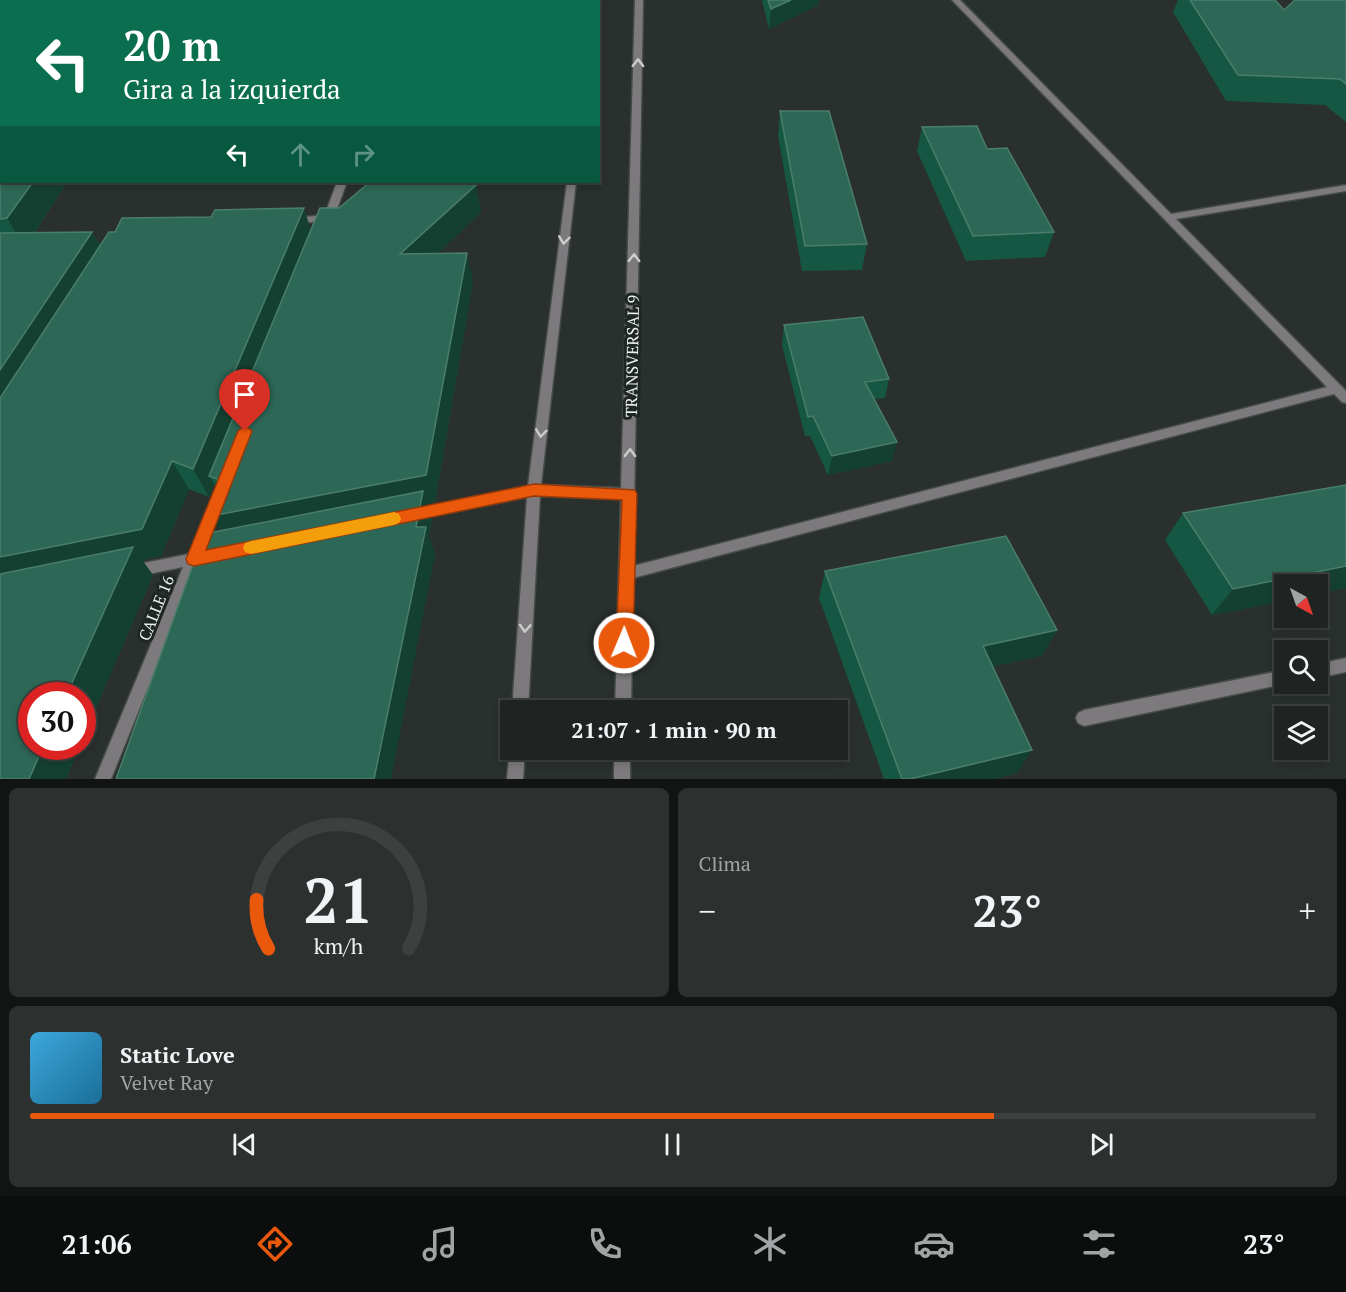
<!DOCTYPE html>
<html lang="es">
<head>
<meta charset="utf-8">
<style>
	:root { --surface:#1f2422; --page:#2c302f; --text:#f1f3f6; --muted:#a1a4a5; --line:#3c4140; --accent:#ea580c }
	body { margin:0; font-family:"PT Serif",serif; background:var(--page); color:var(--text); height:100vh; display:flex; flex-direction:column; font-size:22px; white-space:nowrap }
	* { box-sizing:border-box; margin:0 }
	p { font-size:20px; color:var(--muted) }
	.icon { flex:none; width:33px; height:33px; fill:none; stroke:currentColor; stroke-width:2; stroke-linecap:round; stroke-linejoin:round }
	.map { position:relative; height:779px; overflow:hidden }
	.sheet { display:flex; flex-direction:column; gap:9px; padding:9px; background:#111413; flex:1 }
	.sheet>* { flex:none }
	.guide { position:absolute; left:0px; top:0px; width:600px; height:183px; box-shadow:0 3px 9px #0003,0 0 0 2px var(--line); background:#0b6e4f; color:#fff; overflow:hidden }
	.needle { width:39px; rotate:140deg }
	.buttons { position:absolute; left:1274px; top:574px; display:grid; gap:12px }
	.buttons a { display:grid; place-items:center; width:54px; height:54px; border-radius:0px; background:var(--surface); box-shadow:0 3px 9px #0003,0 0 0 2px var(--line); font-size:30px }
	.speed { position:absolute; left:18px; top:682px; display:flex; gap:12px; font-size:30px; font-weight:700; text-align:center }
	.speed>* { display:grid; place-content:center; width:78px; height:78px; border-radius:50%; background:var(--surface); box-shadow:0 3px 9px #0003,0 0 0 2px var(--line); line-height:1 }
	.speed .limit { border:9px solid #d22; background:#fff; color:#111 }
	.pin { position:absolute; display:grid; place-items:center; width:51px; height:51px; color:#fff; margin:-62px -26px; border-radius:50% 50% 50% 0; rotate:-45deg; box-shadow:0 0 6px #0007 }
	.pin .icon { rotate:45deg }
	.me { position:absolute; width:66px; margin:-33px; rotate:1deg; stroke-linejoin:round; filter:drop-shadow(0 0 4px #0008) }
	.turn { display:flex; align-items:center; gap:21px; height:126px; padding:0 24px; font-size:27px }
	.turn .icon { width:78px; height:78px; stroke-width:2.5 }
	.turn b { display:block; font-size:42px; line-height:51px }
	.lanes { display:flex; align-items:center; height:57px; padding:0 24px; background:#0003; justify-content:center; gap:30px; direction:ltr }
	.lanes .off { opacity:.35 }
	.big { font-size:45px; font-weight:700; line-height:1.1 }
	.sheet .tile { flex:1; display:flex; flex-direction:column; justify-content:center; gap:9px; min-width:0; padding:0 21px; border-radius:9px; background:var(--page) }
	.sheet .dial { align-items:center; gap:0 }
	.dial svg { height:156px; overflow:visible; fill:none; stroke:var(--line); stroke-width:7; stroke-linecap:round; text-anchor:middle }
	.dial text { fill:var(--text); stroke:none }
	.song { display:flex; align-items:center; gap:18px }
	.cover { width:72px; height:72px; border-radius:9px; background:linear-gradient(135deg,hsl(200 70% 55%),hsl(200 70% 35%)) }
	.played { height:6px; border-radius:3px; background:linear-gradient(90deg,var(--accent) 75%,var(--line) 75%) }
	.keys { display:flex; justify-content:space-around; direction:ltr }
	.heat { display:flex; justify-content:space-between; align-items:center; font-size:33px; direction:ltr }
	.sheet .tiles { flex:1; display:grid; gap:9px; grid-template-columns:1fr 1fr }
	.tile:last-child { grid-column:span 2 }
	.trip { position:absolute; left:500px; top:700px; width:348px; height:60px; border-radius:0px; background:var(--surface); box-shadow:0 3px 9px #0003,0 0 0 2px var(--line); font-weight:700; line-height:60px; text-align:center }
	.tab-bar { display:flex; height:96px; justify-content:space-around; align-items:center; background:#0c0e0e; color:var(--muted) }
	.tab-bar .icon { width:42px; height:42px }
	.tab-bar .on { color:var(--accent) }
	.tab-bar b { font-size:27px; color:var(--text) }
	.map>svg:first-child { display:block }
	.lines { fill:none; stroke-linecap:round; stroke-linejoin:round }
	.pedestrian-casing { stroke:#444b48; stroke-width:3 }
	.minor-casing { stroke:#444b48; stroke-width:3 }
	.pedestrian { fill:#7d7a7d; fill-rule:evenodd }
	.minor { fill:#7d7a7d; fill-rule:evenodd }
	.wall { fill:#165743 }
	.shaded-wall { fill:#144032 }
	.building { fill:#2d6755; stroke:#4b7d6d; stroke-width:1.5 }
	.oneway { stroke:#cbcdcc }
	.route { fill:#ea580c; stroke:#983908; stroke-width:1.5 }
	.slow { fill:#f59e0b }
	.labels { text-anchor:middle; stroke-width:6; stroke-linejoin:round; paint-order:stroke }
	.street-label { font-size:16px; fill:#ecf1ee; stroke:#1f2623 }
</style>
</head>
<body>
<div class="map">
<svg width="1346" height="779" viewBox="0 0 1346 779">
	<rect width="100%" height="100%" fill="#29302d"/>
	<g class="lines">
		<!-- pedestrian casing -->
		<g class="pedestrian-casing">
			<g id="pedestrian">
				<rect x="407" y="0" width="8" height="2"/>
				<polygon points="337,182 347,182 334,217 333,219 325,219 324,217"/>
			</g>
		</g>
		<!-- minor casing -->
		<g class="minor-casing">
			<g id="minor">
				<polygon points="244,0 252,0 243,2"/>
				<rect x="588" y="0" width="8" height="2"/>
				<polygon points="635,0 643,0 633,566 1327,387 952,0 960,0 1171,214 1346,185 1346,191 1176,219 1346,391 1346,403 1342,402 1334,394 633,578 631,711 615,711 621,499 540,496 528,711 512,711 527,497 416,519 411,518 409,514 411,510 416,509 528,486 567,182 576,182 541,485 621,488"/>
				<rect x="0" y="25" width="2" height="4"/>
				<polygon points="328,215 333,218 332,220 291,224 286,221 291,218"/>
				<polygon points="219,492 224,493 226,497 203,553 206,558 204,562 198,564 111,779 95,779 183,567 134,577 129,575 127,571 129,567 134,565 189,554 212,497 214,493"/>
				<polygon points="1346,658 1346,672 1317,678 1317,664"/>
				<polygon points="1284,670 1284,684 1084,726 1078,723 1076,718 1078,713 1084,710"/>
				<polygon points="510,747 510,750 525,750 523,779 507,779"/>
				<rect x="614" y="750" width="16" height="29"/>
			</g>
		</g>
		<!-- pedestrian -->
		<use href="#pedestrian" class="pedestrian"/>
		<!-- minor -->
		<use href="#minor" class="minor"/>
	</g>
	<!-- wall -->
	<g class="wall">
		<polygon points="762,0 819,0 818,5 769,29"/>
		<polygon points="1178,0 1275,0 1284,10 1346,0 1346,122 1325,105 1226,101 1173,12"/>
		<polygon points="0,39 67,182 34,233 92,232 100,245 311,230 339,208 476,185 481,212 438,253 473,281 435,502 427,504 432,518 429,536 435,555 220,531 219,493 214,484 209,497 189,489 161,556 142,560 153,575 82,740 82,696 32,747 79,747 66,779 0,779"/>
		<polygon points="780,111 867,244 862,270 802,271 778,136"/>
		<polygon points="922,127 987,149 1054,232 1045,257 966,261 917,151"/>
		<polygon points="784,325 889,379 885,398 874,399 892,461 828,475 810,436 805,436 782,345"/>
		<polygon points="1346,485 1346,588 1317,594 1317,585 1284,585 1284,601 1212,615 1165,540 1183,513"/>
		<polygon points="825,571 1057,630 1042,656 993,666 1017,773 993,779 884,779 819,598"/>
	</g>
	<!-- shaded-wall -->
	<g class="shaded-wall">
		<polygon points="791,0 819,0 818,5 769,29 771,9"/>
		<polygon points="33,182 67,182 24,247 7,218"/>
		<polygon points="476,185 481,212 408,282 400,254"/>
		<polygon points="304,208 313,237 209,476 214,484 209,497 193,469"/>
		<polygon points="92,232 108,261 0,432 0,370"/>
		<polygon points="467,253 473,281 435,502 427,504 432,518 429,536 435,555 391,779 374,779 211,516"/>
		<polygon points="897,442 892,461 828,475 832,456"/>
		<polygon points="172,461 189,489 161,556 142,560 153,575 82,740 82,696 66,696 0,589 0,557"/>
		<polygon points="1346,566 1346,588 1317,594 1317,585 1284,585 1284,601 1212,615 1233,589"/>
		<polygon points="1057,630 1042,656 971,671 983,646"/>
		<polygon points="43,747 79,747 66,779 29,779"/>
		<polygon points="1032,750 1017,773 993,779 910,779"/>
	</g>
	<!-- building -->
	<g class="building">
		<polygon points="442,0 482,0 490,2 441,2"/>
		<polygon points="768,0 791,0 771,9"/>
		<polygon points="1190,0 1275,0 1284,10 1295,0 1346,0 1346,84 1340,79 1238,75"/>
		<polygon points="0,39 2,39 2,182 33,182 7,218 0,219"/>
		<polygon points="780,111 829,111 867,244 805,246"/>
		<polygon points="977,126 987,149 1007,148 1054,232 973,236 922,127"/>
		<polygon points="370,182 466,182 476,185 400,254 467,253 426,475 211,516 224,481 209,476 320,208 339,208"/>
		<polygon points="304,208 193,469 172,461 142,529 0,557 0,398 109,232 115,232 122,218 211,217 215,210"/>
		<polygon points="92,232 0,370 0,233"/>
		<polygon points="863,317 889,379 865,382 897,442 832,456 813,416 808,417 784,325"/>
		<polygon points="1346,485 1346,566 1233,589 1183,513"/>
		<polygon points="423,491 416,527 426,527 374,779 116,779 204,534"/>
		<polygon points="1006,536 1057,630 983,646 1032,750 910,779 902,779 825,571"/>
		<polygon points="133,547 66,696 32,696 32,747 43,747 29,779 0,779 0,574"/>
	</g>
	<!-- one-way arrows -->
	<defs><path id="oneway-chevron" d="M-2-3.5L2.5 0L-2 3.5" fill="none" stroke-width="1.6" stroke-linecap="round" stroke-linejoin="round" transform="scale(1.5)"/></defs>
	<g class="oneway">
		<use href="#oneway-chevron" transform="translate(638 63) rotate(-89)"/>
		<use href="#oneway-chevron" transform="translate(564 240) rotate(97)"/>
		<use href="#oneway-chevron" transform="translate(634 258) rotate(-89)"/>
		<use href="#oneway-chevron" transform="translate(541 433) rotate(97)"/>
		<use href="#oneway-chevron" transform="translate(630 453) rotate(-89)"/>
		<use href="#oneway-chevron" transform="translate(525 628) rotate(94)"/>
	</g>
	<!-- route -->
	<polygon class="route" points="245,425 252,431 206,550 534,484 635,490 637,494 633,643 630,648 624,650 618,648 616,643 622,500 534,496 194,566 188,564 186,559 238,431"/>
	<!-- slow -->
	<polygon class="slow" points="394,512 399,514 401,519 399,523 394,525 251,554 245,552 243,548 245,543 251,541"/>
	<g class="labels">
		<!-- street labels -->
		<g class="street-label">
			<text transform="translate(632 356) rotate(-89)" y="6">TRANSVERSAL 9</text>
			<text transform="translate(156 608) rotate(-68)" y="6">CALLE 16</text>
		</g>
	</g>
</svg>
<div class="buttons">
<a><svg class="needle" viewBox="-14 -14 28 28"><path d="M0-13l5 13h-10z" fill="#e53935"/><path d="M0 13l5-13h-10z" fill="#a1a4a5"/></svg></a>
<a><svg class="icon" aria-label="search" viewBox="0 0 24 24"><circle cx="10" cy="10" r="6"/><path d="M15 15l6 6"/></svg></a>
<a><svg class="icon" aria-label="layers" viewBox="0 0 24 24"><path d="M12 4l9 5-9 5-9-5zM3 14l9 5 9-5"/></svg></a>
</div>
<div class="speed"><div class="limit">30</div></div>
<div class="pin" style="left:245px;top:431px;background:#d93025"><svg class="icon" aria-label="arrive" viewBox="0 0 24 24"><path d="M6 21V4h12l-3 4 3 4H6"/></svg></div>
<svg class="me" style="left:624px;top:643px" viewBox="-20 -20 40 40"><circle r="17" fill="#ea580c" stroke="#fff" stroke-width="3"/><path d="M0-11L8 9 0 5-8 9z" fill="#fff"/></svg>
<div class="trip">21:07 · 1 min · 90 m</div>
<div class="guide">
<div class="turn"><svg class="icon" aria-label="left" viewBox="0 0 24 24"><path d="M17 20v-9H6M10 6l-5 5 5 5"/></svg><div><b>20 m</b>Gira a la izquierda</div></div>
<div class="lanes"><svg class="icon" aria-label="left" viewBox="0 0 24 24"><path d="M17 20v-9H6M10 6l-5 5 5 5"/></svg><svg class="icon off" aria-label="ahead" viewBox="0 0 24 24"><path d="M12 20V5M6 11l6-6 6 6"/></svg><svg class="icon off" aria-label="right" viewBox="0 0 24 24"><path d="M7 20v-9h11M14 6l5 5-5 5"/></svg></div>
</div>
</div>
<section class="sheet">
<div class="tiles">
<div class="tile dial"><svg viewBox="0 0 100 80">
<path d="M14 69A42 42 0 1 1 86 69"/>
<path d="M14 69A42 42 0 0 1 8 44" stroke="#ea580c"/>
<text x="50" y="56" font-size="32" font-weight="700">21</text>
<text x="50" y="72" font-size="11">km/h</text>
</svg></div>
<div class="tile"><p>Clima</p>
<div class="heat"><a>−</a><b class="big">23°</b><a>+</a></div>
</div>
<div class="tile">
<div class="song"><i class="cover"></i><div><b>Static Love</b><p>Velvet Ray</p></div></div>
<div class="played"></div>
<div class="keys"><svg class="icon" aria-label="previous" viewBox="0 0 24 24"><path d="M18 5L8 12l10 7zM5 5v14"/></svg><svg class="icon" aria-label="pause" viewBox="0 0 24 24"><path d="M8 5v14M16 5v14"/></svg><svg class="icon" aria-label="next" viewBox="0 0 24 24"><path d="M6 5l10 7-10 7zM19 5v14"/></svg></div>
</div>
</div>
</section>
<nav class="tab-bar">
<b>21:06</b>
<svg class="icon on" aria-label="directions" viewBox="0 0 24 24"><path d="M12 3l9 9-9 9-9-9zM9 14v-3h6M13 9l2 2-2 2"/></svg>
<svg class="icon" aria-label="music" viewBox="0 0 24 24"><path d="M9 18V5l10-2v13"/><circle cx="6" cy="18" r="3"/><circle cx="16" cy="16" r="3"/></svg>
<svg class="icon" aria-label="phone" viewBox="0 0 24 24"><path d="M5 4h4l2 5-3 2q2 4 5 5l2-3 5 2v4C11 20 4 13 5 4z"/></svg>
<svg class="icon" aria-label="climate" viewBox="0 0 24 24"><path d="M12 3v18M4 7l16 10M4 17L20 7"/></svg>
<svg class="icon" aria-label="car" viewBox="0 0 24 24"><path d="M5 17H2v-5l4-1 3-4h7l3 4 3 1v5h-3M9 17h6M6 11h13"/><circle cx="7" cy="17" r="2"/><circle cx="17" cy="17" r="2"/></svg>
<svg class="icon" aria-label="filters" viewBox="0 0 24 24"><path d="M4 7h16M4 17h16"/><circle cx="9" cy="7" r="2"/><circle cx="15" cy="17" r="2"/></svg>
<b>23°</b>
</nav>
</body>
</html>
